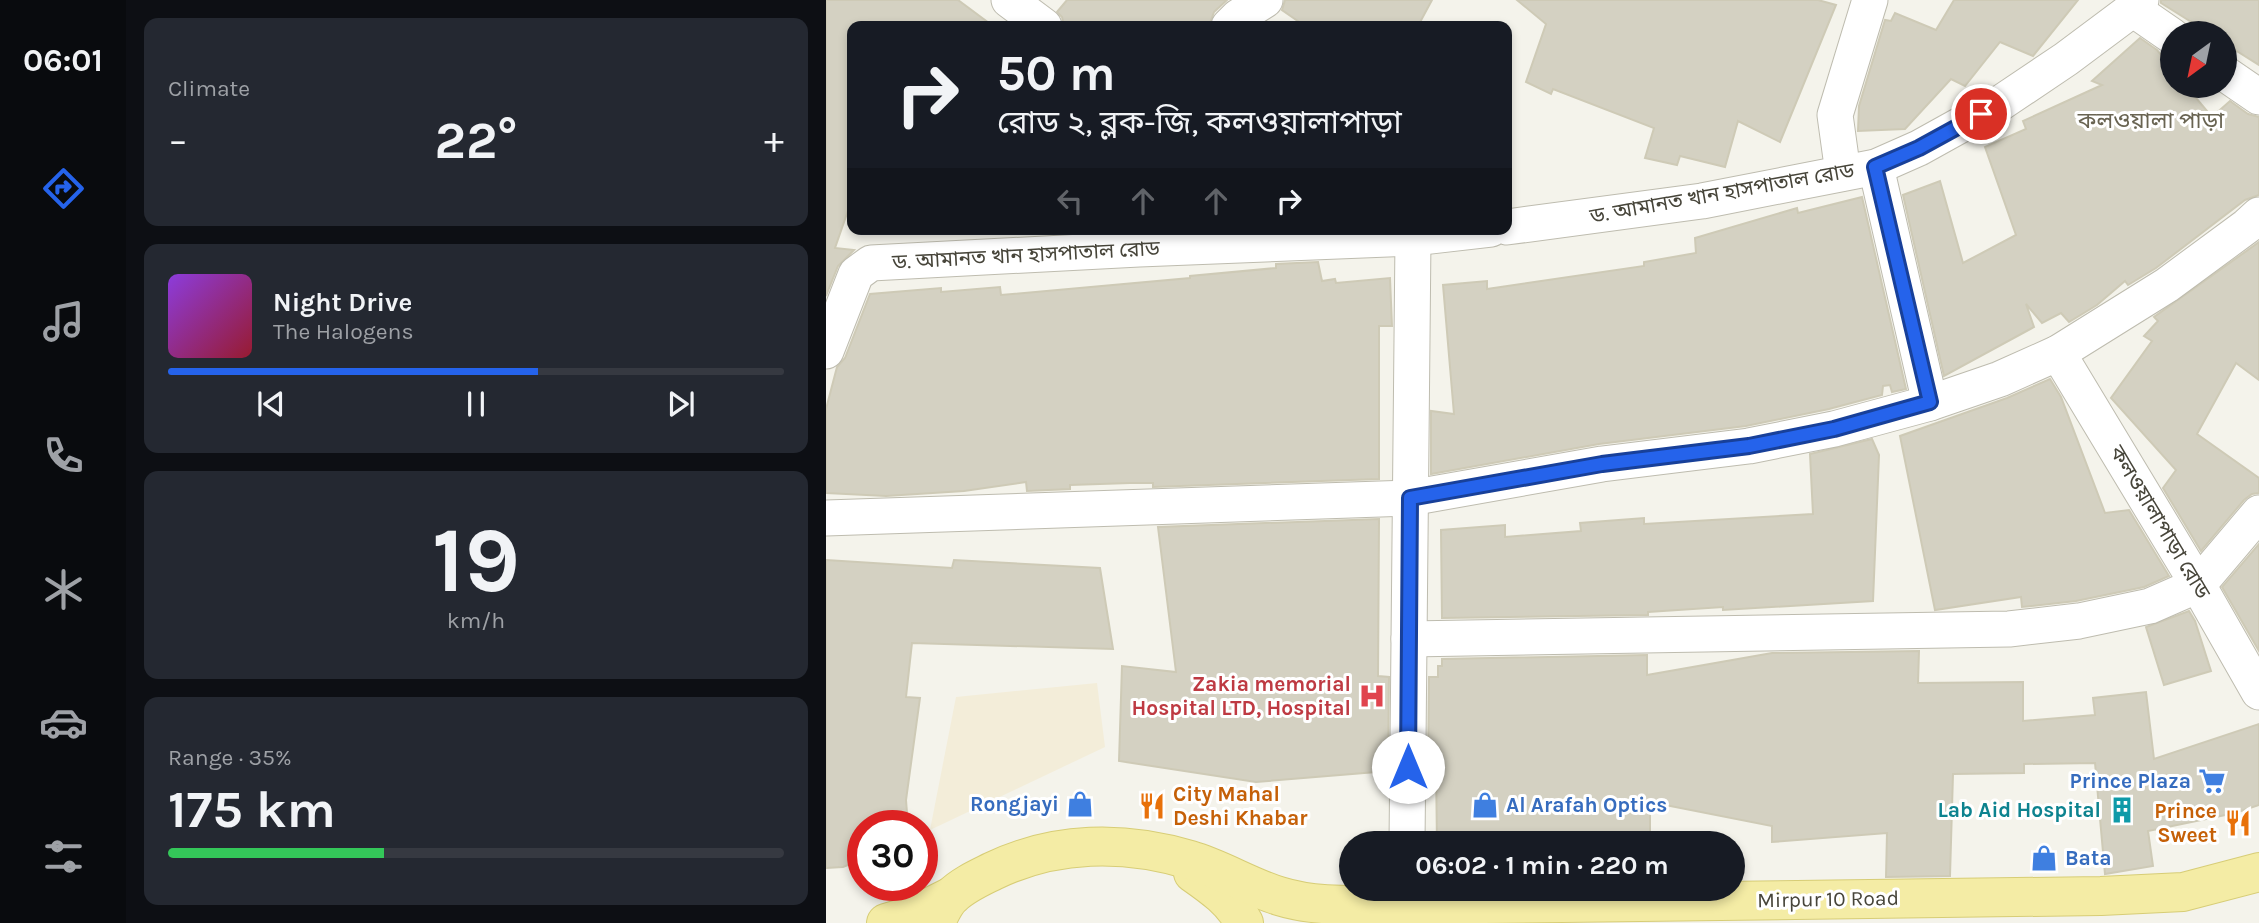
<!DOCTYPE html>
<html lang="en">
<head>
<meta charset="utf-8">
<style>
	:root { --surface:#171b24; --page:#242831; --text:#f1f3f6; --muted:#9ea1a6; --line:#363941; --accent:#2563eb }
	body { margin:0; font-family:Karla,"Noto Sans Bengali",sans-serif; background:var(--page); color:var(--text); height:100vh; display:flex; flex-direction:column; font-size:26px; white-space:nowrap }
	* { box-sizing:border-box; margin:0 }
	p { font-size:23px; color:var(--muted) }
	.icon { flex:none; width:38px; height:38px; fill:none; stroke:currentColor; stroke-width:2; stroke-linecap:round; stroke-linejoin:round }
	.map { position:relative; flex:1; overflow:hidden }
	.sheet { display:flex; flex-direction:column; gap:18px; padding:18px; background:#0d0f14; width:700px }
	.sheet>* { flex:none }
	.banner { position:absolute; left:21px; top:21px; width:665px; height:214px; border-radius:14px; box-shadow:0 4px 10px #0003; background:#171b24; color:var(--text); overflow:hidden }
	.needle { width:46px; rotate:213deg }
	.controls { position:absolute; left:1334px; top:21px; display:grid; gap:14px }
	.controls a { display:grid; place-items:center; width:77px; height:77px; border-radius:50%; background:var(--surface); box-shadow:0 4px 10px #0003; font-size:35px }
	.speed { position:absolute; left:21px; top:810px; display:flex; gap:14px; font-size:35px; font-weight:700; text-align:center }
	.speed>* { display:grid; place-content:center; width:91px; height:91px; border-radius:50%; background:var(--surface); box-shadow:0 4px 10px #0003; line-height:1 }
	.speed .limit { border:10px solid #d22; background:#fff; color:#111 }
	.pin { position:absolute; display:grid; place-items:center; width:60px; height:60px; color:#fff; margin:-30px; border:4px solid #fff; border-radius:50%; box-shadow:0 2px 7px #0007 }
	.me { position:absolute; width:77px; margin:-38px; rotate:0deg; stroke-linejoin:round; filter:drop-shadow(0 0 5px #0008) }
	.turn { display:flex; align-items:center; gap:24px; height:147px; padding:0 35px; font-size:32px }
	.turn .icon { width:91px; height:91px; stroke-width:2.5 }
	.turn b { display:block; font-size:49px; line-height:60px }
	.lanes { display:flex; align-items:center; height:66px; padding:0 35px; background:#0003; justify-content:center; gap:35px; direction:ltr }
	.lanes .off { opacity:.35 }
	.big { font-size:52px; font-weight:700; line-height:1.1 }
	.sheet .widget { flex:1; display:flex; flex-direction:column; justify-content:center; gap:10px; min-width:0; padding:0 24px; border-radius:14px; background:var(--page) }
	.sheet .dial { align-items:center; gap:0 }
	.dial b { font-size:91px; line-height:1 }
	.song { display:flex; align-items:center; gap:21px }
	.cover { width:84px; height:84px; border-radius:10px; background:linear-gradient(135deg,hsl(270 70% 55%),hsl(350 70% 35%)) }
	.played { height:7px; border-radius:4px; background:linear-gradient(90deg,var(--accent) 60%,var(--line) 60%) }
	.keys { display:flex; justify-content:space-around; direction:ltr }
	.heat { display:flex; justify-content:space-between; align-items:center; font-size:38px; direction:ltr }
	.charge { height:10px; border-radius:5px; background:linear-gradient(90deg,#34c759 35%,var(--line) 0) }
	.trip { position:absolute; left:513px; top:831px; width:406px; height:70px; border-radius:35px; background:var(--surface); box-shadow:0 4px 10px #0003; font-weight:700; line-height:70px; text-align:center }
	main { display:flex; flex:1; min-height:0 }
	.tabs { display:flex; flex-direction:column; width:126px; justify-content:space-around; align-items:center; background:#090b0e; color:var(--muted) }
	.tabs .icon { width:49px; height:49px }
	.tabs .selected { color:var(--accent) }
	.tabs b { font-size:32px; color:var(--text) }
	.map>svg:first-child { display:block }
	.commercial { fill:#f3edd9 }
	.building { fill:#d4d1c2; stroke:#cecab6; stroke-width:2 }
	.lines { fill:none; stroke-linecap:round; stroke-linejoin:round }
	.minor-casing { stroke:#bebcaf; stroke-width:37 }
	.major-casing { stroke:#d7cd76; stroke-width:40 }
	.minor { stroke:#fff; stroke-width:35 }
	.major { stroke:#f4eca5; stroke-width:38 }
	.route-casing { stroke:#184099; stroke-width:18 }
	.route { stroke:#2563eb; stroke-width:12 }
	.labels { text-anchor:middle; stroke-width:6; stroke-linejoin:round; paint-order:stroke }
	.street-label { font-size:21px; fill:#47453a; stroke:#fff }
	.health-label { font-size:21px; font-weight:bold; fill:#be3a42; stroke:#fff; text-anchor:end }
	.shop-label { font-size:21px; font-weight:bold; fill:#366cbe; stroke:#fff; text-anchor:end }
	.food-label { font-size:21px; font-weight:bold; fill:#c56008; stroke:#fff; text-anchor:start }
	.culture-label { font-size:21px; font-weight:bold; fill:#0d838f; stroke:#fff; text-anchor:end }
	.neighbourhood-label { font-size:23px; fill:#696452; stroke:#fff }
</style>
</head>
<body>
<main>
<nav class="tabs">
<b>06:01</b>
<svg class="icon selected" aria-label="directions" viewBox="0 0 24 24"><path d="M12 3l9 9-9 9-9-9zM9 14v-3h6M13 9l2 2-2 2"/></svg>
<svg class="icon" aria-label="music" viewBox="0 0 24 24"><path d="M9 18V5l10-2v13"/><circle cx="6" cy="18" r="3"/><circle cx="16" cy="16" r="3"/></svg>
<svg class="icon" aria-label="phone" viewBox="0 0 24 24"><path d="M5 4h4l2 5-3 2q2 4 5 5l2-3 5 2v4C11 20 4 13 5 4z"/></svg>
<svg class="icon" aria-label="climate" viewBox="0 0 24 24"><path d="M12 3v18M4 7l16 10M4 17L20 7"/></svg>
<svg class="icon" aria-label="car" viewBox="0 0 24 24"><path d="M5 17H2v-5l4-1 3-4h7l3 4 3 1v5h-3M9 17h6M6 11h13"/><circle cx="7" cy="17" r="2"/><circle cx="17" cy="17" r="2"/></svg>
<svg class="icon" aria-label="filters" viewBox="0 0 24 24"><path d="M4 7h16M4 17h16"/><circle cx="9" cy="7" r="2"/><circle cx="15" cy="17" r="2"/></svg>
</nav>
<section class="sheet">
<div class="widget"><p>Climate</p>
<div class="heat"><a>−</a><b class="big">22°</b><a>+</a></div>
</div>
<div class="widget">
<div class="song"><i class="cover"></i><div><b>Night Drive</b><p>The Halogens</p></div></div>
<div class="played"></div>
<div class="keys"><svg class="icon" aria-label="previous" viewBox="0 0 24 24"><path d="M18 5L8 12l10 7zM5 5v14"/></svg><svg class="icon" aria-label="pause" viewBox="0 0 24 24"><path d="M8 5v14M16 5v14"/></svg><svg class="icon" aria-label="next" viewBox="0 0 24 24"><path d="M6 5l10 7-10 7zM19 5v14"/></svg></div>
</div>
<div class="widget dial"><b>19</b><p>km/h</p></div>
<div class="widget"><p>Range · 35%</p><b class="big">175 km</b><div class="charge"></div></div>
</section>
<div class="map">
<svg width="1433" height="923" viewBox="0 0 1433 923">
	<rect width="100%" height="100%" fill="#f4f3eb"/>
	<!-- commercial -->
	<polygon class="commercial" points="271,683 279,747 104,830 130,697"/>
	<!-- building -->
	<g class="building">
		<polygon points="0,0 132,0 167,26 26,26 26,199 9,248 28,250 12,266 0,296"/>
		<polygon points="241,0 401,0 388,12 383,26 238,26 236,17 231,12"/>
		<polygon points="459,0 606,0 592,26 479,26 456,10"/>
		<polygon points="691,0 992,0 1010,5 954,142 912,121 899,167 854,156 851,165 819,158 828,128 727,89 725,94 700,82 720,24"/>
		<polygon points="1128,0 1252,0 1207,56 1174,42 1139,86 1125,79 1079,129 1032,131 1033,106 1059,20 1065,21 1069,13 1110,30"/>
		<polygon points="1335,0 1433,0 1433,65 1398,43 1398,33 1383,33 1335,3"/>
		<polygon points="1314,38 1331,50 1346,68 1346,86 1360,86 1386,117 1404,101 1422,114 1433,117 1433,195 1419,200 1330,268 1302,285 1299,281 1271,305 1243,322 1235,313 1216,323 1200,304 1208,327 1118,376 1077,195 1114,181 1137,263 1190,235 1159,147 1200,129 1197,121 1276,85 1266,81"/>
		<polygon points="1036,197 1080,389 1066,392 1064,385 1057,386 1056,395 1003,409 920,426 773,444 605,474 605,411 628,414 617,285 661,281 661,289 818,266 818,262 870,253 869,238 971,208 972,213"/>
		<polygon points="1433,242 1433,380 1410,363 1371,434 1433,478 1433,493 1426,494 1418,500 1375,551 1337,488 1350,470 1285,398 1326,341 1318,336 1332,321 1328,317"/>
		<polygon points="492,262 496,281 509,279 510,283 564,278 566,326 553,326 553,479 327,487 327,483 304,483 244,485 244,489 201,491 200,482 138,491 60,496 0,493 0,409 11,367 19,358 44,294 115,288 115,292 174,287 175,295 364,278 364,276 450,268 450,264"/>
		<polygon points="1224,379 1235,397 1279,513 1303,510 1343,576 1318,587 1250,601 1196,607 1195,597 1109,610 1074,436 1181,398"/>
		<polygon points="1046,439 1053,455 1047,601 897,610 897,607 822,612 822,615 616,618 615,530 679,525 679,537 755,531 754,523 818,518 818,524 987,514 984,454"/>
		<polygon points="553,519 552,676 563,677 562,771 430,782 293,761 296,666 350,672 332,527"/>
		<polygon points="1433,544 1433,651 1396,587"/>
		<polygon points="0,560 126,568 128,560 274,568 287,649 86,643 80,697 94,698 80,800 82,826 37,826 37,859 17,867 0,868"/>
		<polygon points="1363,611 1369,621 1385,671 1338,685 1320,627"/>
		<polygon points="1093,651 1092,683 1197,682 1197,721 1269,715 1267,698 1320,692 1328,759 1433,724 1433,805 1409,813 1322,831 1327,866 1279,874 1269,763 1198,764 1198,773 1127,774 1124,876 1060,877 1061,833 946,842 946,826 824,802 824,844 611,844 610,766 602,767 603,677 612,677 612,666 616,666 616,659 821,655 821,675 946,653"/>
	</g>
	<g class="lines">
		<!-- minor casing -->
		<g class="minor-casing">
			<g id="minor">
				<polyline points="183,0 218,26"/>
				<polyline points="1307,9 1346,36"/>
				<polyline points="403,26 412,17 439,0"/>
				<polyline points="1398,73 1433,97"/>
				<polyline points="1050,167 1104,403"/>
				<polyline points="1017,173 1009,115 1044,0"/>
				<polyline points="681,227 876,201 1050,167 1093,148 1176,102 1240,59 1307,9 1315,0"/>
				<polyline points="0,351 30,274 45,263 313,249 587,238 665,229"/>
				<polyline points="1232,353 1372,585 1433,692"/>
				<polyline points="0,518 584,498 776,464 923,446 1008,429 1104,403 1174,379 1232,353 1341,285 1421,226 1433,215"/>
				<polyline points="583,639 1183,629 1253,621 1324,606 1372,585 1433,513"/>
				<polyline points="581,844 587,238"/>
			</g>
		</g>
		<!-- major casing -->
		<g class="major-casing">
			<g id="major">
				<path d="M367,873C387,887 407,901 418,923"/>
				<polyline points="60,923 90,914 124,897"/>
				<path d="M109,923C114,915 118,903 126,896C137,885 153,878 167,871C229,841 298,840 364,860C395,869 423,887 453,896C494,909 539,904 581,905L1275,896L1357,892L1433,872"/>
			</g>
		</g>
		<!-- minor -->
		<use href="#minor" class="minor"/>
		<!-- major -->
		<use href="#major" class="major"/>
	</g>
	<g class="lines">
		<!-- route casing -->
		<g class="route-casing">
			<polyline id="route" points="582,767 584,498 776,464 923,446 1008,429 1104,402 1049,167 1093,148 1155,114"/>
		</g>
		<!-- route -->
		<use href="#route" class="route"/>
	</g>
	<!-- icons -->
	<defs>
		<g id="hospital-bare" transform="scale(2.1)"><path d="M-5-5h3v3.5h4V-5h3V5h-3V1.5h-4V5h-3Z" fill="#e0444e" stroke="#fff" stroke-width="2.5" paint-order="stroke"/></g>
		<g id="supermarket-bare" transform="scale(2.1)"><path d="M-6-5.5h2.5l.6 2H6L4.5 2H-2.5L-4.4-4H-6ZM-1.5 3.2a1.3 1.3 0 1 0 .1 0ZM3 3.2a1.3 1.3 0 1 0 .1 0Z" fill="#3f7fe0" stroke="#fff" stroke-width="2.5" paint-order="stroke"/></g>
		<g id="shop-bare" transform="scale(2.1)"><path d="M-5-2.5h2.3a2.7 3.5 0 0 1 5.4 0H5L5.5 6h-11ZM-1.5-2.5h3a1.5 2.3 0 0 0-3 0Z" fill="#3f7fe0" stroke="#fff" stroke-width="2.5" paint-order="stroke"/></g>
		<g id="restaurant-bare" transform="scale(2.1)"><path d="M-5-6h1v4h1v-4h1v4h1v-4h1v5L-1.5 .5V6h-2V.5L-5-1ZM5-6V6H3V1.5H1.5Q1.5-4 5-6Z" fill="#e8710a" stroke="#fff" stroke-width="2.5" paint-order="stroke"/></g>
		<g id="building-bare" transform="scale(2.1)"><path d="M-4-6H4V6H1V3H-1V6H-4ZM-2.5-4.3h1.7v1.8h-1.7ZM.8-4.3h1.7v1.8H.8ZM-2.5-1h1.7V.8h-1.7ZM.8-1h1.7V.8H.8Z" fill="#0f9aa8" stroke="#fff" stroke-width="2.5" paint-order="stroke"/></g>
	</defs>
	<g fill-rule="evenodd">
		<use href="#hospital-bare" x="546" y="696"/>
		<use href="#supermarket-bare" x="1386" y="781"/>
		<use href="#shop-bare" x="254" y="804"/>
		<use href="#shop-bare" x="659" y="805"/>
		<use href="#restaurant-bare" x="326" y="806"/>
		<use href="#building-bare" x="1296" y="810"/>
		<use href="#restaurant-bare" x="1412" y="823"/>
		<use href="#shop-bare" x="1218" y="858"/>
	</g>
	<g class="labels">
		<!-- street labels -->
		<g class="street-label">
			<text transform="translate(896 193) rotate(-10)" y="7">ড. আমানত খান হাসপাতাল রোড</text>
			<text transform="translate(200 255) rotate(-3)" y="7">ড. আমানত খান হাসপাতাল রোড</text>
			<text transform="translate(1334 522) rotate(59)" y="7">কলওয়ালাপাড়া রোড</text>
			<text transform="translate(1002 899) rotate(-1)" y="7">Mirpur 10 Road</text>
		</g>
		<!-- health labels -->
		<g class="health-label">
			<text x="525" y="691">Zakia memorial<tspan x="525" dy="24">Hospital LTD, Hospital</tspan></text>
		</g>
		<!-- shop labels -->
		<g class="shop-label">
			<text x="1365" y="788">Prince Plaza</text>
			<text x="233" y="811">Rongjayi</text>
			<text x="680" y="812" text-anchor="start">Al Arafah Optics</text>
			<text x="1239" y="865" text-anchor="start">Bata</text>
		</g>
		<!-- food labels -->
		<g class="food-label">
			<text x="347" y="801">City Mahal<tspan x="347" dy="24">Deshi Khabar</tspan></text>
			<text x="1391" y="818" text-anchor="end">Prince<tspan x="1391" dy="24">Sweet</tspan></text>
		</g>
		<!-- culture labels -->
		<g class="culture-label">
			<text x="1275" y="817">Lab Aid Hospital</text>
		</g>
		<!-- neighbourhood labels -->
		<g class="neighbourhood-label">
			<text x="1325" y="128">কলওয়ালা পাড়া</text>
		</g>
	</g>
</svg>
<div class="controls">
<a><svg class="needle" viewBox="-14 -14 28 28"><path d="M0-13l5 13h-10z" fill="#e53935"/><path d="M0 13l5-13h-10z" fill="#9ea1a6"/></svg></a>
</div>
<div class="speed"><div class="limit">30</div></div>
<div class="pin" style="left:1155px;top:114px;background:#d93025"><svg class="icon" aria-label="arrive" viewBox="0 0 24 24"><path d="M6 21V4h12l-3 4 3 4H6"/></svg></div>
<svg class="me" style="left:582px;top:767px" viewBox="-20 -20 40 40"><circle r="19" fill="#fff"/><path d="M0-13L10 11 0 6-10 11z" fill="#2563eb"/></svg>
<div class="trip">06:02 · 1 min · 220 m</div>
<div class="banner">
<div class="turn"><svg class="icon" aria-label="right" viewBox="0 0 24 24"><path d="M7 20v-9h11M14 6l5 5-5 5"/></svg><div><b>50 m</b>রোড ২, ব্লক-জি, কলওয়ালাপাড়া</div></div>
<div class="lanes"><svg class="icon off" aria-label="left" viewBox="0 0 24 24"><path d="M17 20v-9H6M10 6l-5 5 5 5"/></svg><svg class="icon off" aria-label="ahead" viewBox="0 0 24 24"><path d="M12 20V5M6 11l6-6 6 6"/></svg><svg class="icon off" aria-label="ahead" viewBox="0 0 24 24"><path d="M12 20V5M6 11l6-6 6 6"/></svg><svg class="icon" aria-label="right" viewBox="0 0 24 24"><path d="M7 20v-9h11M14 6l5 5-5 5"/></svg></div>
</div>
</div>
</main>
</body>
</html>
